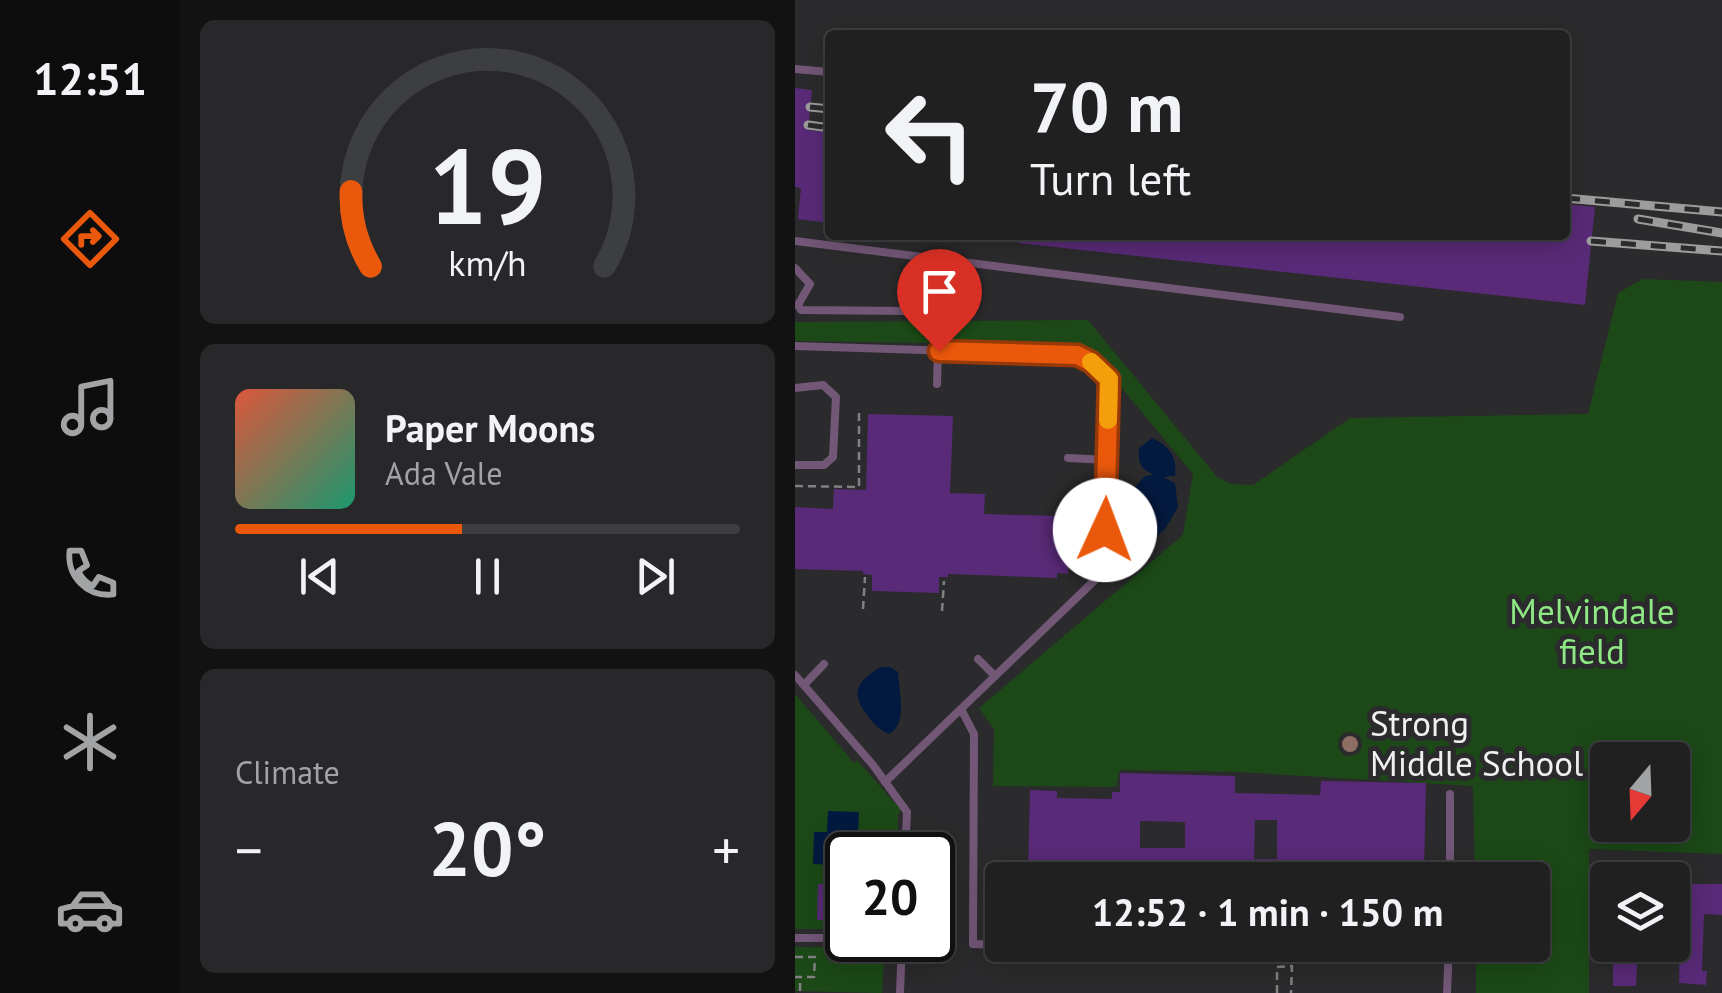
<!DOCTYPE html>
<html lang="en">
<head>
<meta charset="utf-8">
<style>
	:root { --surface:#202021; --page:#28282a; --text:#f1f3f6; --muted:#a2a3a5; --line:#3d3e3f; --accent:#ea580c }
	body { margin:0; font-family:"PT Sans",sans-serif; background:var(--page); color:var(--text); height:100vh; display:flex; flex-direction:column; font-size:38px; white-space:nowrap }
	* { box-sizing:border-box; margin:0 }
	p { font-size:32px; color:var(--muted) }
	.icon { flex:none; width:55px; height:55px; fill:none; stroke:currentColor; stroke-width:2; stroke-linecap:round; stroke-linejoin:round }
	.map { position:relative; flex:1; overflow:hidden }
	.drawer { display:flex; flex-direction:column; gap:20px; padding:20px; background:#121212; width:615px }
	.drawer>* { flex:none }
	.guide { position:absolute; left:30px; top:30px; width:745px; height:210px; border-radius:10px; box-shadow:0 5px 25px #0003,0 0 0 2px var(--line); background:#202021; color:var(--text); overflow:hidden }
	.needle { width:65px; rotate:199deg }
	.fabs { position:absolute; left:795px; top:742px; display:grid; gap:20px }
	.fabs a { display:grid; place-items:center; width:100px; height:100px; border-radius:10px; background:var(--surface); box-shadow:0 5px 25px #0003,0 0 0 2px var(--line); font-size:50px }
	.speed { position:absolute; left:30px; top:832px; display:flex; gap:20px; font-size:50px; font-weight:700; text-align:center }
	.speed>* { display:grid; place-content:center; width:130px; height:130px; border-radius:50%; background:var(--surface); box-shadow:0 5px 25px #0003,0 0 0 2px var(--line); line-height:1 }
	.speed .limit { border:5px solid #111; border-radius:15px; background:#fff; color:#111 }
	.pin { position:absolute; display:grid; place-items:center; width:85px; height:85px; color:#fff; margin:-102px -42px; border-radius:50% 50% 50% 0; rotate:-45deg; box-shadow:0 0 10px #0007 }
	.pin .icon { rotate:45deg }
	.me { position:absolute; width:110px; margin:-55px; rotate:2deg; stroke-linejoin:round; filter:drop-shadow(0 0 8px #0008) }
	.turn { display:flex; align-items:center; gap:35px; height:210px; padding:0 40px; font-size:45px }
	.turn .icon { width:130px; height:130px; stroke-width:2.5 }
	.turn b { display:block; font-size:70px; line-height:85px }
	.big { font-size:75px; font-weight:700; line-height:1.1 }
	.drawer .card { flex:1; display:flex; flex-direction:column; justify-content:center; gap:15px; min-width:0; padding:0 35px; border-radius:15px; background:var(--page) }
	.drawer .dial { align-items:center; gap:0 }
	.dial svg { height:260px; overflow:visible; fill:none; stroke:var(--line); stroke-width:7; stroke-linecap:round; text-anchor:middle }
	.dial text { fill:var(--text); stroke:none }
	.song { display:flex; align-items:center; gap:30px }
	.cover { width:120px; height:120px; border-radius:15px; background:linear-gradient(135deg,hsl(10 70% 55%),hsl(160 70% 35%)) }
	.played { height:10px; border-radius:5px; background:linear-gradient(90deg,var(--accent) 45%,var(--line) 45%) }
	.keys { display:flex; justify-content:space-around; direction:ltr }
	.heat { display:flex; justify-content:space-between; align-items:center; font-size:55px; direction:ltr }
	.trip { position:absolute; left:190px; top:862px; width:565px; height:100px; border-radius:10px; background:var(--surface); box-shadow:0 5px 25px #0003,0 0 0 2px var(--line); font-weight:700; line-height:100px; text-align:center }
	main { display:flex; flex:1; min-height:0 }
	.tab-bar { display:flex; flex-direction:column; width:180px; justify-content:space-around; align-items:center; background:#0d0d0d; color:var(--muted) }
	.tab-bar .icon { width:70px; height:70px }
	.tab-bar .current { color:var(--accent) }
	.tab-bar b { font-size:45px; color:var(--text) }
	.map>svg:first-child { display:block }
	.green { fill:#1c4917; fill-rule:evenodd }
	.water { fill:#031a40 }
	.building { fill:#592a77; fill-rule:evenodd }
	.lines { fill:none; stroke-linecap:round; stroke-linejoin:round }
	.path { stroke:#818082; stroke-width:2.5; stroke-dasharray:8 5; stroke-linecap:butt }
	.service { stroke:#725776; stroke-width:8 }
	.rail-casing { stroke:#9d9c9d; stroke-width:9 }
	.rail { stroke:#2b2a2c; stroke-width:5; stroke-dasharray:15; stroke-linecap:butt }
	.route-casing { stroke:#983908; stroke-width:25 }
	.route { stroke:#ea580c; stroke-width:18 }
	.slow { stroke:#f59e0b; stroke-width:18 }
	.education-dot { fill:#8d6e63; stroke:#2b2a2c; stroke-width:4 }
	.labels { text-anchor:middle; stroke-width:10; stroke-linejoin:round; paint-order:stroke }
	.park-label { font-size:35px; fill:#8ee884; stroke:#2b2a2c }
	.poi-label { font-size:35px; fill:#f1f0f1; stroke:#2b2a2c; text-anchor:start }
</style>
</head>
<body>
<main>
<nav class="tab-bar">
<b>12:51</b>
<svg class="icon current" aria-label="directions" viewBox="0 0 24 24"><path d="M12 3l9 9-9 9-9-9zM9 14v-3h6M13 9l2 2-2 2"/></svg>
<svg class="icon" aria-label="music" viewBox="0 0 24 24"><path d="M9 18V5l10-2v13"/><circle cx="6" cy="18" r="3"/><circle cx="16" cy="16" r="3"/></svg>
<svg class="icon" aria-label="phone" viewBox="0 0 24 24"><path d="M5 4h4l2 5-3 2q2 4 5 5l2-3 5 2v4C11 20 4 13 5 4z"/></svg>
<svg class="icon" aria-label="climate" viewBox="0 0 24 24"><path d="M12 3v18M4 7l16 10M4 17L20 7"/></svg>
<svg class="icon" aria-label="car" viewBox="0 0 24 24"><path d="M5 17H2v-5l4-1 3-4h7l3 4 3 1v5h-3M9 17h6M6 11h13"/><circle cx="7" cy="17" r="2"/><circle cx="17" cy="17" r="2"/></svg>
</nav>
<section class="drawer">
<div class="card dial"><svg viewBox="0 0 100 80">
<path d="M14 69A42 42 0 1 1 86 69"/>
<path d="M14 69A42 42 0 0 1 8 46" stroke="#ea580c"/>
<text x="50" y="56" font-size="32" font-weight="700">19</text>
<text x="50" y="72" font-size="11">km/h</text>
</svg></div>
<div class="card">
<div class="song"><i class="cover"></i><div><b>Paper Moons</b><p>Ada Vale</p></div></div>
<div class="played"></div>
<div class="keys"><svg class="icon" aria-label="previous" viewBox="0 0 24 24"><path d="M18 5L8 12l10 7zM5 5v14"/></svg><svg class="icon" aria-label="pause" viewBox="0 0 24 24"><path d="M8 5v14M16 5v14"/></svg><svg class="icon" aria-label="next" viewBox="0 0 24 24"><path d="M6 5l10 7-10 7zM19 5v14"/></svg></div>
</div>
<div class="card"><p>Climate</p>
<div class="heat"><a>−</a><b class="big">20°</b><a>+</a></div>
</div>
</section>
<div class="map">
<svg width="927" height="993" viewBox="0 0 927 993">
	<rect width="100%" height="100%" fill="#2b2a2c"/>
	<!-- green -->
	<g class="green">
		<path d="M848,279L927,282V854L794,849V993H681V945H738V880H680L678,786L443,772L325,770L321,787L198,786L199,729L184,708L388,535L398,474L297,352L282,345L0,341V322L293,320L422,477L436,484L458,485L555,418L793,414L823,293ZM812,760H878V825H812Z"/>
		<polygon points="0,694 60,764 62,760 106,810 103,815 103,855 52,855 52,929 0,929"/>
		<polygon points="0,947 76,948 89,959 87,993 0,991"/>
	</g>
	<!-- water -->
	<g class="water">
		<path d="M357,438C373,445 383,457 380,476L368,477L380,483L383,507L370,529L346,549L340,548L335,543L339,488L350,476L359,475C345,468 343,463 344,448Z"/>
		<path d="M86,667H95L103,672C104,691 113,725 94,734C82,729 77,722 70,712C54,691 66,678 86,667Z"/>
		<polygon points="33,811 64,812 63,835 76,836 75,855 52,855 52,865 18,864 19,832 32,832"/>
	</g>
	<!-- building -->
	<g class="building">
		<polygon points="0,88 17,90 13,130 35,133 35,223 3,219 6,188 0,187"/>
		<polygon points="770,204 800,207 790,305 223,243 224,235 770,235"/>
		<polygon points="73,414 158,416 155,493 190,494 189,514 263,516 263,541 274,541 273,574 262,573 262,578 153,574 153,577 144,577 144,593 77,591 77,575 68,574 68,571 0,569 0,507 38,509 39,489 71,490"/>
		<path d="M325,773L440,776V793L525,795L526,781L631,783L629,875H620V880H323V874H308V867L260,866V873H233L235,790L262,791V798L317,799V792H325ZM460,820H482V859H459ZM345,821L390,822V848H345Z"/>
		<polygon points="23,884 52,885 52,921 22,920"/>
		<polygon points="886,884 927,884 927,915 909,914 907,971 912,971 911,985 884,983"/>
		<polygon points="818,962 842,962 841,986 818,986"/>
	</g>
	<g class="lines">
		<!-- path -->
		<g class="path">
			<polyline points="0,486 64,487 64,410"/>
			<polyline points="68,609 70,577"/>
			<polyline points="147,611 149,581"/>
			<polyline points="321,880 321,877"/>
			<polyline points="194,931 194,878 263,878 264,871"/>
			<polyline points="0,957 20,957 19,977 0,977"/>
			<polyline points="5,991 5,977"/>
			<polyline points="482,993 482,967 497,966 496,993"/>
		</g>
		<!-- service -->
		<g class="service">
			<polyline points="0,69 35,72"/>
			<polyline points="0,241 605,317"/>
			<polyline points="0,268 15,284 3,305 6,310 111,311"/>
			<polyline points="0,346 282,355 296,361 314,379 309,565 302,578 90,782"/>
			<polyline points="142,384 143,351"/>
			<polyline points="0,388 28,385 41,397 38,457 29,465 0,465"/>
			<polyline points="273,458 312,460"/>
			<polyline points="183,659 200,676"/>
			<polyline points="0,675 78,765 112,812 110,855"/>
			<polyline points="9,685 29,664"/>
			<polyline points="166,709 179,734 178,944 208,945"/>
			<polyline points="655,880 655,794"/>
			<polyline points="0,938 52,938"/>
			<polyline points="224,945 654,958"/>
			<polyline points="105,993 107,940"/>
			<polyline points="652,993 654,945"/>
		</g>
		<!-- rail casing -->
		<g class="rail-casing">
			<g id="rail">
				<polyline points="15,107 35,109"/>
				<polyline points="13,125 35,128"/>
				<polyline points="770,198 927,212"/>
				<polyline points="843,219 927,233"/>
				<polyline points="796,241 927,251"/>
			</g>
		</g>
		<!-- rail -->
		<use href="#rail" class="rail"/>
	</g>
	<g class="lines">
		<!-- route casing -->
		<g class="route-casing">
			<polyline id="route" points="144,351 282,355 296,362 314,379 310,530"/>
		</g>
		<!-- route -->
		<use href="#route" class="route"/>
		<!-- slow -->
		<polyline class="slow" points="296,362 314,379 313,420"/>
	</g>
	<!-- markers -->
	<circle class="education-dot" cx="555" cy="744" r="10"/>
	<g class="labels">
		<!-- park labels -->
		<g class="park-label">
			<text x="797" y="624">Melvindale<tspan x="797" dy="40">field</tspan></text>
		</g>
		<!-- poi labels -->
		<g class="poi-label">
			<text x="575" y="736">Strong<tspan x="575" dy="40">Middle School</tspan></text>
		</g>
	</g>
</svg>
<div class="fabs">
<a><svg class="needle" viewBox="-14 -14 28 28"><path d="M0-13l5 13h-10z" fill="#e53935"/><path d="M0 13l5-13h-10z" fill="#a2a3a5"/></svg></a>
<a><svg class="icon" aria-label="layers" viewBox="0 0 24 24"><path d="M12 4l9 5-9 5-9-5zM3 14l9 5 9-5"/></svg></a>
</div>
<div class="speed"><div class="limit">20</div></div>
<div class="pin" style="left:144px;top:351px;background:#d93025"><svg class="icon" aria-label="arrive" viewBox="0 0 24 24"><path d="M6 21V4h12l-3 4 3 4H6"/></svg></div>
<svg class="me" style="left:310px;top:530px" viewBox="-20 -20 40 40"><circle r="19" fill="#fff"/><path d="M0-13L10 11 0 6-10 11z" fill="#ea580c"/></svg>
<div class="trip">12:52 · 1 min · 150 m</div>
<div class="guide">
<div class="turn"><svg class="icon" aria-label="left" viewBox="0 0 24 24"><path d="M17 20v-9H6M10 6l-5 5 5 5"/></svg><div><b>70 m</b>Turn left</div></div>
</div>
</div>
</main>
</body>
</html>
